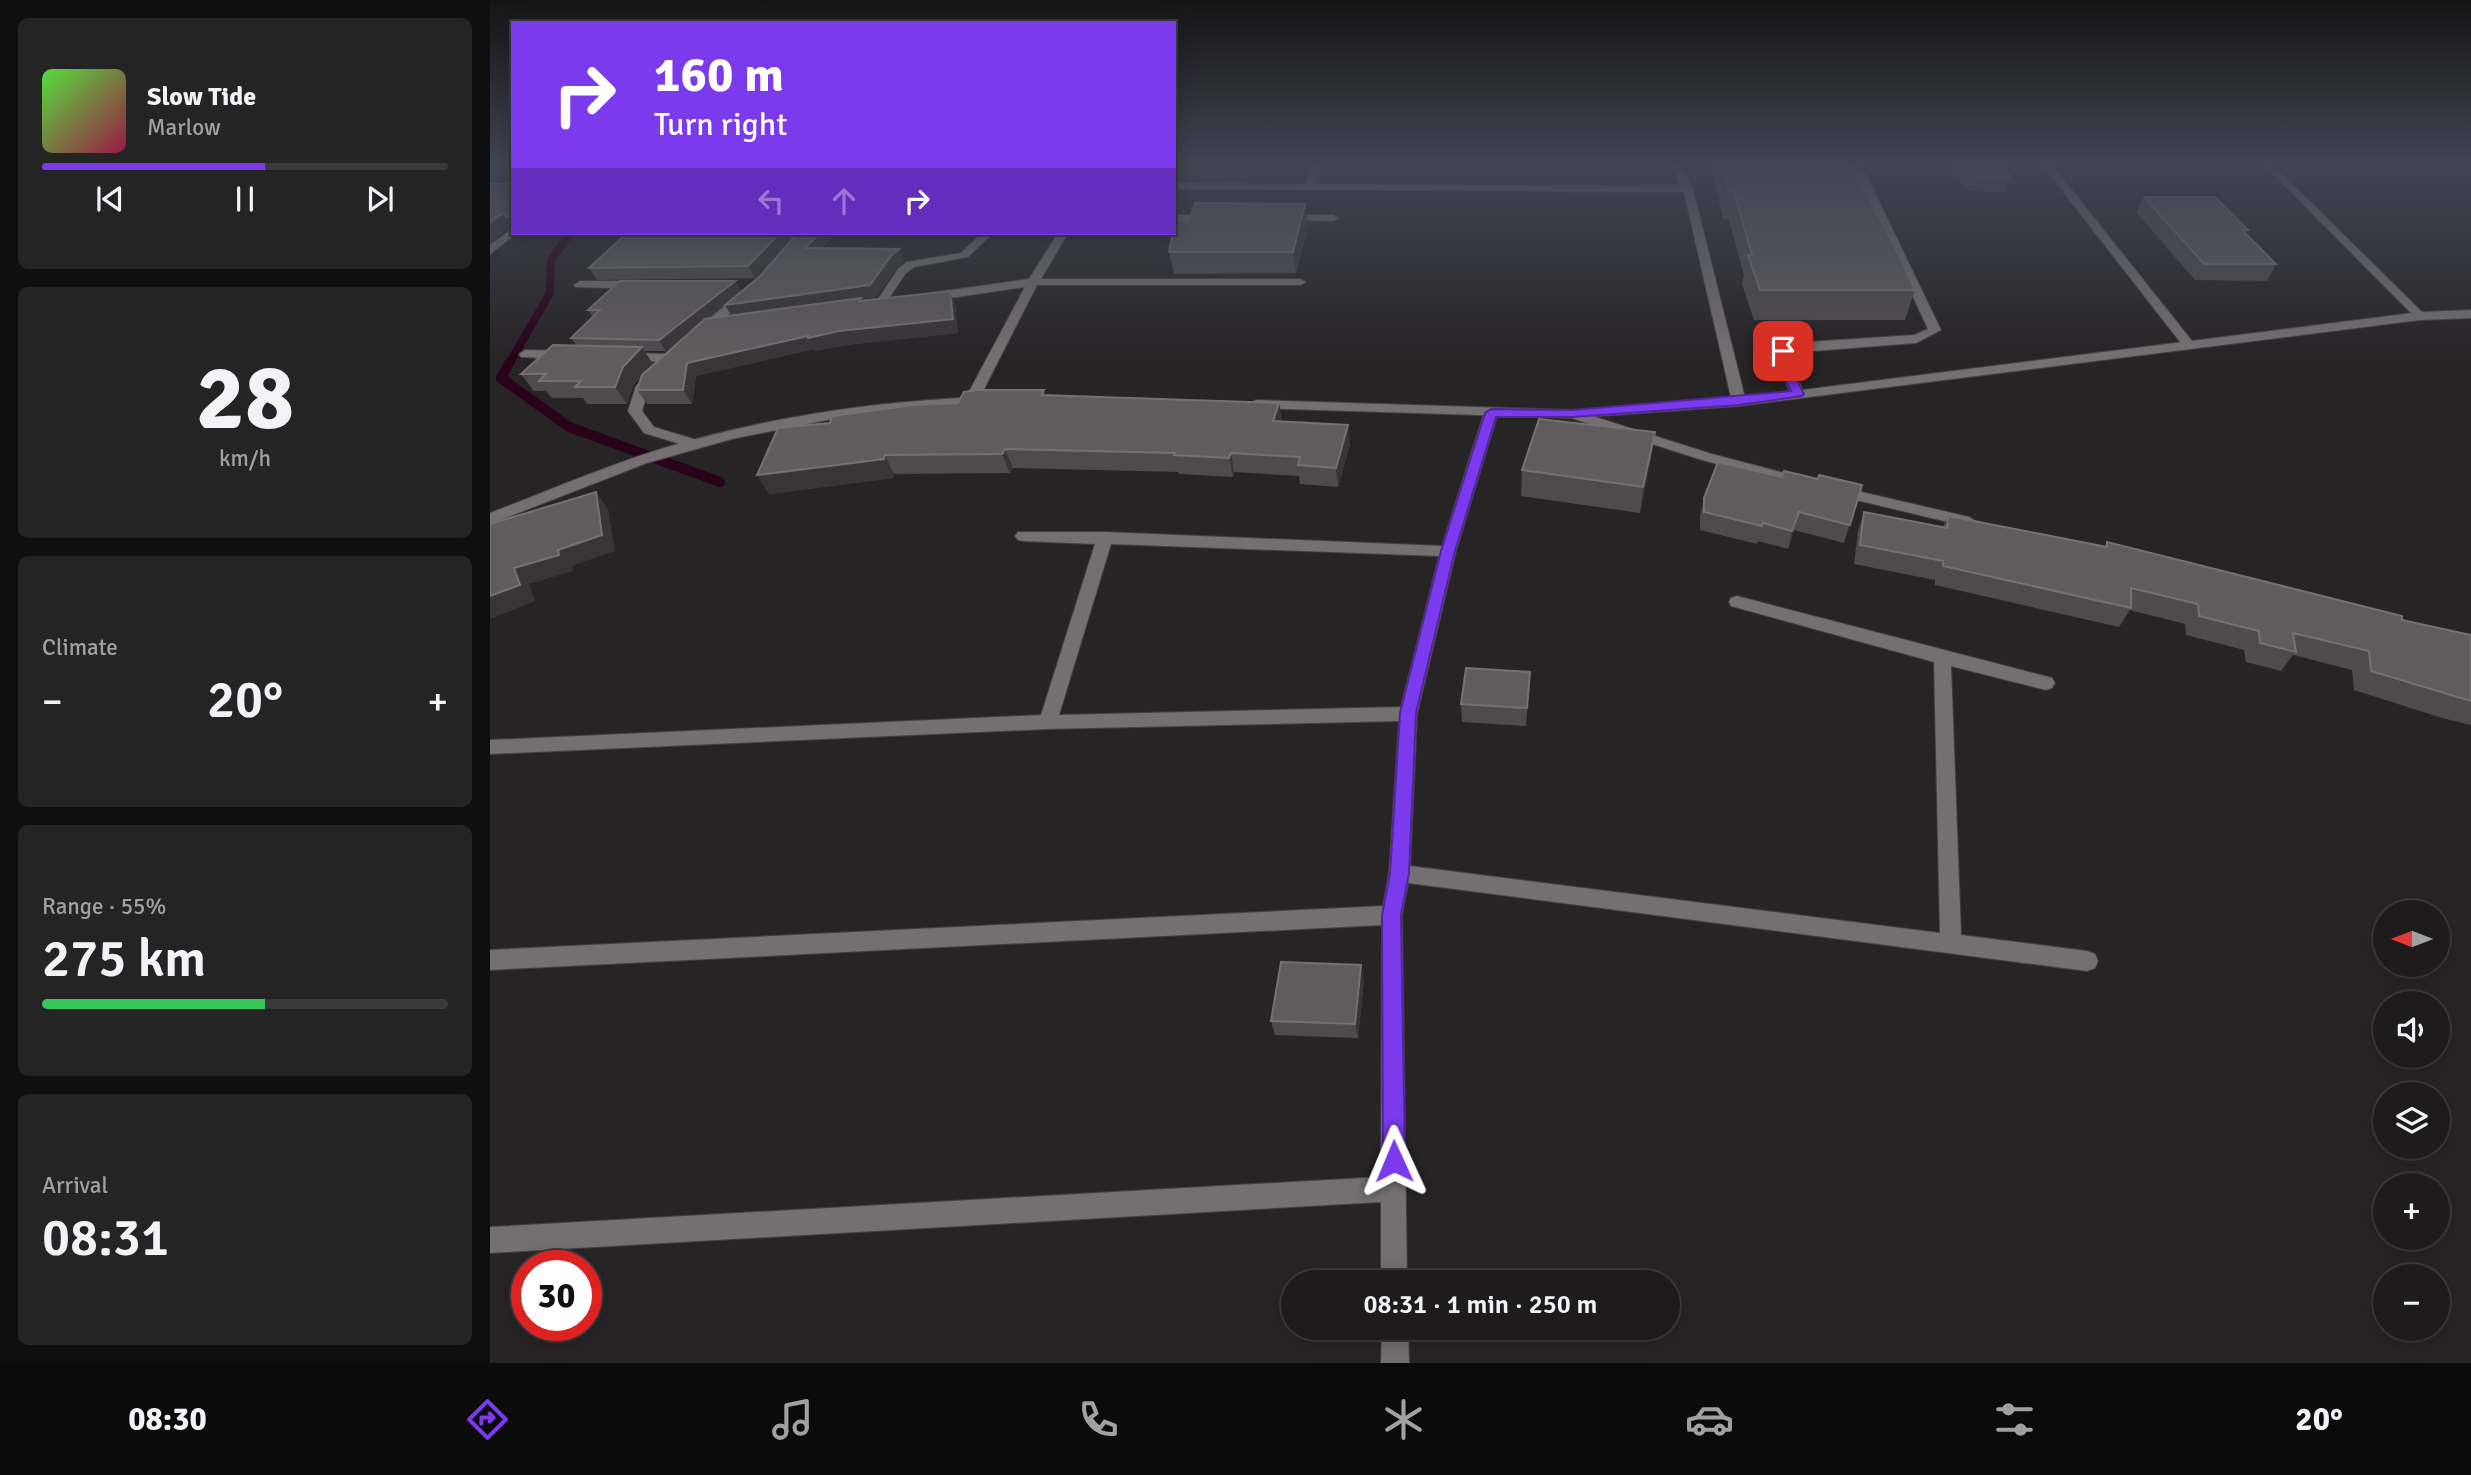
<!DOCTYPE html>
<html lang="en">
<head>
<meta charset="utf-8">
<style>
	:root { --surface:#1d1b1c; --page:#252425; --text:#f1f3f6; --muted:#a0a1a3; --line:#3b393b; --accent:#7c3aed }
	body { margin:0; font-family:Signika,sans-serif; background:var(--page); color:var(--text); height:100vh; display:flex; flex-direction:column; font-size:26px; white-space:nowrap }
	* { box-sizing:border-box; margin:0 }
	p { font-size:23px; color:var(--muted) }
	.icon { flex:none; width:38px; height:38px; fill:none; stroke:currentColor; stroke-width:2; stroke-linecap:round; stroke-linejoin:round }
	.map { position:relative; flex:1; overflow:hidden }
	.sheet { display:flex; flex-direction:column; gap:18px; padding:18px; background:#100f0f; width:490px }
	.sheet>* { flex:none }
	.hud { position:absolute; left:21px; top:21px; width:665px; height:214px; border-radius:0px; box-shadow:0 4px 18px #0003,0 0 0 2px var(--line); background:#7c3aed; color:#fff; overflow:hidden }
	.needle { width:46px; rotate:270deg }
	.fabs { position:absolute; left:1883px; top:900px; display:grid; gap:14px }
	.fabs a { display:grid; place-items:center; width:77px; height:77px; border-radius:50%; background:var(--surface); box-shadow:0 4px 18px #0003,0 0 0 2px var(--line); font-size:35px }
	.speed { position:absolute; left:21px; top:1250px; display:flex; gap:14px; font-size:35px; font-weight:700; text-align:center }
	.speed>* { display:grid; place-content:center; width:91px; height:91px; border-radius:50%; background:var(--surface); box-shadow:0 4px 18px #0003,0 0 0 2px var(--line); line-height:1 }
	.speed .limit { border:10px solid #d22; background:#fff; color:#111 }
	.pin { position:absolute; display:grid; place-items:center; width:60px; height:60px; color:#fff; margin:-30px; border-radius:14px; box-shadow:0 4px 10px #0006 }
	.me { position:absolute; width:77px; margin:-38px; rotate:359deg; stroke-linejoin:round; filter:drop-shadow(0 0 5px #0008) }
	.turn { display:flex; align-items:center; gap:24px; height:147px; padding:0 28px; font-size:32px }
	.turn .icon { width:91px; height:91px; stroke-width:2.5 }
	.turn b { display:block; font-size:49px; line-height:60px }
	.lanes { display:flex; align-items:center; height:66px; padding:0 28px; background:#0003; justify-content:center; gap:35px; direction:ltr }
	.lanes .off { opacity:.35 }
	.big { font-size:52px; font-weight:600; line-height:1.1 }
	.sheet .widget { flex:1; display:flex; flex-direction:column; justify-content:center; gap:10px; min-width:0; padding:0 24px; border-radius:10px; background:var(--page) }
	.sheet .dial { align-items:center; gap:0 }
	.dial b { font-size:91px; line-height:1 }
	.song { display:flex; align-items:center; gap:21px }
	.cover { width:84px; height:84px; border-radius:10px; background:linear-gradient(135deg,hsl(110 70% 55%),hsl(340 70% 35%)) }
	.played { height:7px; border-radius:4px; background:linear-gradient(90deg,var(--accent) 55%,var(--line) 55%) }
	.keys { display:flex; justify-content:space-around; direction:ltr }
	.heat { display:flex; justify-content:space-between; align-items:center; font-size:38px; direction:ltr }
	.charge { height:10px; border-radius:5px; background:linear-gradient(90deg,#34c759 55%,var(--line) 0) }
	.trip { position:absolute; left:791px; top:1270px; width:399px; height:70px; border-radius:35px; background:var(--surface); box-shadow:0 4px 18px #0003,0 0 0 2px var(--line); font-weight:600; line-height:70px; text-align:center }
	.menu { display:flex; height:112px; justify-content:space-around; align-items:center; background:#0c0b0b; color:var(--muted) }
	.menu .icon { width:49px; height:49px }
	.menu .active { color:var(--accent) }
	.menu b { font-size:32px; color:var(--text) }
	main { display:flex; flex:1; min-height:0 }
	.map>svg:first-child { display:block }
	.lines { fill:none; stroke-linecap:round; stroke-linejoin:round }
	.stream-far1 { stroke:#29011b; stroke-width:8 }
	.stream { stroke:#29011b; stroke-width:10 }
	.service-casing { stroke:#434042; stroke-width:2 }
	.minor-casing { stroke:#434042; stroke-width:2 }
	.tertiary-casing { stroke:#434042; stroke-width:2 }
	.service { fill:#747072; fill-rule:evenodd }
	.minor { fill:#747072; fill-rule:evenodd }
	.tertiary { fill:#747072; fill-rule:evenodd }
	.wall { fill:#4f4b4d; fill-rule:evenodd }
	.shaded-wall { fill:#383537 }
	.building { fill:#605c5e; stroke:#757173; stroke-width:2 }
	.route { fill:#7c3aed; stroke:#51269a; stroke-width:2 }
</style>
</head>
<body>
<main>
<section class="sheet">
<div class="widget">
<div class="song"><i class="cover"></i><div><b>Slow Tide</b><p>Marlow</p></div></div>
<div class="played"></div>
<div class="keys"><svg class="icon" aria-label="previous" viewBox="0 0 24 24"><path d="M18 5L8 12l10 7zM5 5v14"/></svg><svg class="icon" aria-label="pause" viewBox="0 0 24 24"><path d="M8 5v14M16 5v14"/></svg><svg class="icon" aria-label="next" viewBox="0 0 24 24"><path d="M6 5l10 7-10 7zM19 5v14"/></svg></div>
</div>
<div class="widget dial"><b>28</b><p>km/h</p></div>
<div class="widget"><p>Climate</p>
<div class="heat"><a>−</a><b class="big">20°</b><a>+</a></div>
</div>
<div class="widget"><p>Range · 55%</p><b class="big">275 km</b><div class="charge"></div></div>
<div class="widget"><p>Arrival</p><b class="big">08:31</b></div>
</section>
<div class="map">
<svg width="1981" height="1363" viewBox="0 0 1981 1363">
	<rect width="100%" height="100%" fill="#272426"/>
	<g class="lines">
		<!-- stream-far1 -->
		<polyline class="stream-far1" points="19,364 60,293 61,260 80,233"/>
		<!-- stream -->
		<polyline class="stream" points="20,362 11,378 79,427 230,482"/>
		<!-- service casing -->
		<g class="service-casing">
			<g id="service">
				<polygon points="1775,166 1784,166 1934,314 1934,318 1926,318"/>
				<polygon points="492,233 503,233 478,257 424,267 416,273 393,307 384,305 408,269 417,262 471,253"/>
			</g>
		</g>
		<!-- minor casing -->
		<g class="minor-casing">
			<g id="minor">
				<polygon points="821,166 831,166 826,184 1191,186 1182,166 1192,166 1203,189 1256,402 1249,406 1242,402 1194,192 684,189 684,183 816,184"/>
				<polygon points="1362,166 1372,166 1451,330 1426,343 1299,353 1297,358 1315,394 1308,398 1301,394 1285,358 1289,348 1302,343 1424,335 1438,329"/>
				<polygon points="1553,166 1563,166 1702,341 1702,347 1694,347"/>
				<polygon points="684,215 723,215 728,218 723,221 684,221"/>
				<polygon points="793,215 843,215 848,218 843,221 789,220 789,216"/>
				<polygon points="23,228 23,233 27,233 0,254 0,245"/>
				<polygon points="568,233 578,233 551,279 810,279 816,282 810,285 547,285 488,401 486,404 476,404 474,401 535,287 440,301 434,297 440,293 539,279"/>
				<polygon points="90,281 150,281 156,285 150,289 86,287 84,285"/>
				<polygon points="251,293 261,296 213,336 205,336 205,330"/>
				<polygon points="35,350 75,351 81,355 75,359 31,357 29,354"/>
				<polygon points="134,353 180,354 186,358 180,362 129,360 128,357"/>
				<polygon points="163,372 170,376 159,387 152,411 164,427 210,441 210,447 200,447 154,433 138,411 146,386"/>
				<path d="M1001,409L1008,413L966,551L927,714L920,866L1450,933L1444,662L1241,606L1239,602L1241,598L1247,596L1562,678L1565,683L1562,688L1556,690L1461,666L1471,935L1597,951L1605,954L1608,961L1605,968L1597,971L918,883L912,915L917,1283H891V1202L0,1253V1227L891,1177L892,925L0,970V950L893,906L899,873L909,721L558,729L0,754V740L551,715L605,544L533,541L528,540L525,536L528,532H615L952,546L994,413ZM621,544L949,556L911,707L569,715Z"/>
				<polygon points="1083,410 1222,454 1317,479 1319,482 1312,487 1212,460 1078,417 1078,411"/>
				<polygon points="1346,486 1479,517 1487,522 1479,527 1341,494 1339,491"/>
				<polygon points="892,1328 918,1328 919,1363 891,1363"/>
			</g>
		</g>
		<!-- tertiary casing -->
		<g class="tertiary-casing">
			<g id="tertiary">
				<polygon points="1981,310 1981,318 1930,320 1249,406 1083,418 766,408 759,404 766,400 1083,410 1249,398 1930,312"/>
				<path d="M493,397L500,401L498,404L347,418L242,439L157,463L0,524V513C58,491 115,466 174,448C278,417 385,401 493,397Z"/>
			</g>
		</g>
		<!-- service -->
		<use href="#service" class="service"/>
		<!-- minor -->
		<use href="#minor" class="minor"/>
		<!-- tertiary -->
		<use href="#tertiary" class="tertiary"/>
	</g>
	<!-- wall -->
	<g class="wall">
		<polygon points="1221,166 1361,166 1425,290 1415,320 1264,320 1252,284 1254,275 1239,220 1233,219"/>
		<polygon points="1459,166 1514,166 1521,178 1516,192 1479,191"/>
		<polygon points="23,184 23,227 21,226 0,242"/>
		<polygon points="1654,197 1758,230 1756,234 1786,264 1777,281 1705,280 1646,212"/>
		<polygon points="815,204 818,226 806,273 684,274 679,252 698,222"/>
		<polygon points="307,233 265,278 107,280 99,268"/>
		<path d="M332,248L409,249L414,261L406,268L386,297L372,299L373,300L460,291L465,305L468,333L356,345L325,351L324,349L206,376L202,404H157L147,390L152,376L144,384L137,404H97L93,398H62L56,391H44L31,374L86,345L81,338L103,317L98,310L245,281L251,292ZM249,293L241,316L217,319ZM203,330L163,364L154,351H176Z"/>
		<polygon points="554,390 555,395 789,403 792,422 860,444 848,487 810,484 809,476 744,472 743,477 689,474 688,472 523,468 520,473 404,474 403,478 279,494 468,403"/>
		<polygon points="1161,458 1150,513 1031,496 1032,470"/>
		<polygon points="1292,477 1328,479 1372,485 1354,543 1304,530 1298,549 1268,541 1267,544 1210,530 1210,516 1214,498"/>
		<polygon points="1374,512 1453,527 1458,516 1615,546 1617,542 1912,620 1981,635 1981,725 1952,718 1864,690 1862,670 1803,655 1791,671 1756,662 1754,650 1696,635 1695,624 1640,610 1629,627 1445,585 1445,580 1364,564 1368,531"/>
		<polygon points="1040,672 1036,726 972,722 971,704"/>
		<polygon points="874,980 868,1038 785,1035 781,1021"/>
	</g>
	<!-- shaded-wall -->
	<g class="shaded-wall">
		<polygon points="815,204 818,226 806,273 803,252"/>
		<polygon points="13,213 21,226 0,242 0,223"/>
		<polygon points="23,213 23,225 17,217"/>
		<polygon points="290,233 307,233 265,278 258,266"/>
		<polygon points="330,233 347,233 321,260 315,248"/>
		<polygon points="409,249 414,261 406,268 386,297 372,299 378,311 242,317 235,305 401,256"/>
		<polygon points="245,281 251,292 176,351 169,340"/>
		<polygon points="460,291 465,305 468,333 356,345 325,351 324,349 206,376 202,404 193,390 197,363"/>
		<polygon points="152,347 163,364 144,384 137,404 125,387 133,367"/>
		<polygon points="789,403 792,422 783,421"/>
		<polygon points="858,425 860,444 848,487 846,468"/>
		<polygon points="1165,432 1161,458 1150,513 1153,487"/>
		<polygon points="515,449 523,468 520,473 512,454"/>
		<polygon points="741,453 744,472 743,477 739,458"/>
		<polygon points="395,455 404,474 403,478 279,494 267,475"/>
		<polygon points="106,492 118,509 125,551 82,566 83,571 39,584 45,601 0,619 0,596 24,568 68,550"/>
		<polygon points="1309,512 1304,530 1298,549 1302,531"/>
		<polygon points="871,965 874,980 868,1038 865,1024"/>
	</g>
	<!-- building -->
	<g class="building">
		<polygon points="1232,166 1361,166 1410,257 1425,290 1270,290 1258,255 1262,255 1244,192 1238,191"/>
		<polygon points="1475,166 1514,166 1521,178 1483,177"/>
		<polygon points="0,184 23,184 23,213 17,217 13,213 0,223"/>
		<polygon points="1654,197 1725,197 1758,230 1752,230 1786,264 1714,264"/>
		<polygon points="705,203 815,204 803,252 679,252 683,233 684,233 685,221 698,222"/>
		<polygon points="137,233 290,233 258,266 99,268"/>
		<polygon points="308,233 330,233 315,248 409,249 401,256 380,285 235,305 269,277"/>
		<polygon points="130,281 245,281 169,340 81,338 110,310 98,310"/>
		<polygon points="460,291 463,319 349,331 318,338 318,336 197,363 193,390 147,390 152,375 215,319 371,298 369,301"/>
		<polygon points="63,345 152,347 133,367 125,387 85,387 91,381 49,381 56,374 31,374"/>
		<polygon points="487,390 554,390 551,395 789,403 783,421 858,425 846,468 808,465 810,457 741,453 739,458 684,455 685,453 515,449 512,454 395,455 394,459 267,475 288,428 340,423 342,416 424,405 468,403 474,392"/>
		<polygon points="1049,419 1165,432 1153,487 1032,470"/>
		<polygon points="1228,462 1292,477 1294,471 1328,479 1329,475 1372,485 1360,525 1309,512 1302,531 1273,523 1272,526 1214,512 1214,498"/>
		<polygon points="106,492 112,535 68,550 69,555 24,568 30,585 0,596 0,524"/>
		<polygon points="1374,512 1457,528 1458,516 1617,547 1617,542 1912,616 1912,620 1981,635 1981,701 1881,671 1879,651 1803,633 1806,652 1770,643 1769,631 1709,616 1708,604 1641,588 1641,608 1453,566 1453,561 1370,545"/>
		<polygon points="976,668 1040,672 1037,708 971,704"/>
		<polygon points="791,962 871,965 865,1024 781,1021"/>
	</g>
	<!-- sky -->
	<linearGradient id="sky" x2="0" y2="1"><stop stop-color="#151415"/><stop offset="0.46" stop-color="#414552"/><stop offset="1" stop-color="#414552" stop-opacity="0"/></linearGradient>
	<rect width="1981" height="357" fill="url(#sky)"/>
	<!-- route -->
	<polygon class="route" points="1288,349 1298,351 1296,358 1314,394 1312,396 1249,405 1083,417 1006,417 965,551 926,713 919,873 911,915 915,1161 912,1169 904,1172 896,1169 893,1161 892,915 900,873 910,713 951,551 995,413 1001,409 1083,410 1301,391 1285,358"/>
</svg>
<div class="fabs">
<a><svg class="needle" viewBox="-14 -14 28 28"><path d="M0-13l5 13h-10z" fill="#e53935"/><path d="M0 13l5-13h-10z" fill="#a0a1a3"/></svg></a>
<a><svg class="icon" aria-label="sound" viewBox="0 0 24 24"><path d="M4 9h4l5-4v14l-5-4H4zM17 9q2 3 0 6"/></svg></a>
<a><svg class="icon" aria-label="layers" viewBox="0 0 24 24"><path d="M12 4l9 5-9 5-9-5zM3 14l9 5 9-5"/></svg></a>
<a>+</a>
<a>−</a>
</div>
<div class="speed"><div class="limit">30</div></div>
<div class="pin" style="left:1293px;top:351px;background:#d93025"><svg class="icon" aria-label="arrive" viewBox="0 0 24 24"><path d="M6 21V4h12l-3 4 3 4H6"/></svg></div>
<svg class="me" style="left:904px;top:1161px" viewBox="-20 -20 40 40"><path d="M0-17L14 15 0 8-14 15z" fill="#7c3aed" stroke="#fff" stroke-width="4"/></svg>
<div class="trip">08:31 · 1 min · 250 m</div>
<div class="hud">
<div class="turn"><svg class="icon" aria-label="right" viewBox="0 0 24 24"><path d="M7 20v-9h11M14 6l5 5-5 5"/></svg><div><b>160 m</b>Turn right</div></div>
<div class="lanes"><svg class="icon off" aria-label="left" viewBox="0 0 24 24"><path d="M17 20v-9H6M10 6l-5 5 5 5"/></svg><svg class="icon off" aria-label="ahead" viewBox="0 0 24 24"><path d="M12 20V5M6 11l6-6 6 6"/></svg><svg class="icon" aria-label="right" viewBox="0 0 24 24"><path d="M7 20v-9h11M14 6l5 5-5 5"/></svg></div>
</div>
</div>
</main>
<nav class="menu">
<b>08:30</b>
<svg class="icon active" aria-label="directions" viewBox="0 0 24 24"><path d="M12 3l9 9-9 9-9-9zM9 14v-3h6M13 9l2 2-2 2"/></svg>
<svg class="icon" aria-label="music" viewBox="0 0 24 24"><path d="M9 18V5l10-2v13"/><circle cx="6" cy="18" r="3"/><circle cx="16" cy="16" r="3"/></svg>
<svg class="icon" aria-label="phone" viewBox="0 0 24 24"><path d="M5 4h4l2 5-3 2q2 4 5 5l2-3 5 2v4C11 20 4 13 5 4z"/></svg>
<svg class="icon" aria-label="climate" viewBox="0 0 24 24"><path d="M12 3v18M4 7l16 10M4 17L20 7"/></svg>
<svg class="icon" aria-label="car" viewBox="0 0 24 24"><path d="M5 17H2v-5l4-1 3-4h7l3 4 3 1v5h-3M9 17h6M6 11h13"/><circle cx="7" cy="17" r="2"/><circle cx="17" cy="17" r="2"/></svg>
<svg class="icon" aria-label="filters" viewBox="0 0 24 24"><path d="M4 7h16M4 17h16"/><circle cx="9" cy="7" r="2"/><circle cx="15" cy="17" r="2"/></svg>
<b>20°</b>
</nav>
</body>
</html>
